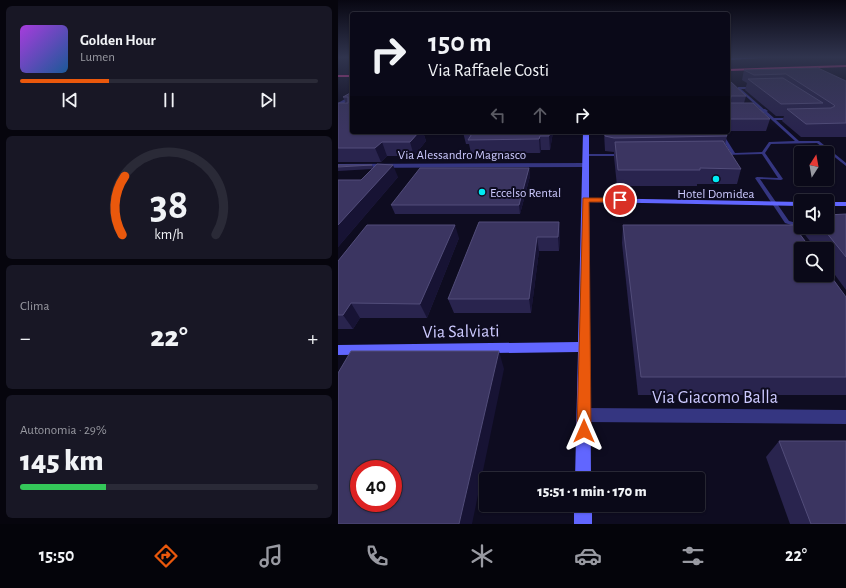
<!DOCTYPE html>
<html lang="it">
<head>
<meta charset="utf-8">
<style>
	:root { --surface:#0a0918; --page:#181725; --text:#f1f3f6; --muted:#999aa2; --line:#2a2a37; --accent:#ea580c }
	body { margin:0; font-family:"Alegreya Sans",sans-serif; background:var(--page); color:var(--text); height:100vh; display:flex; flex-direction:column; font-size:15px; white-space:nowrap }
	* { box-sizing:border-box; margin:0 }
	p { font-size:13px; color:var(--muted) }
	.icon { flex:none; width:22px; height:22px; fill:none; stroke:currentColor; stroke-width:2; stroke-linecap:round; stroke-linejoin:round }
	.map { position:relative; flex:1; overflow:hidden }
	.details { display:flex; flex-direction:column; gap:6px; padding:6px; background:#06050d; width:338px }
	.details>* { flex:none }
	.hud { position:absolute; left:12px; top:12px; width:380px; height:122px; border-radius:4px; box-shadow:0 1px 3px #0004,0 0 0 1px var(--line); background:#0a0918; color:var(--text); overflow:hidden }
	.needle { width:26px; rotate:11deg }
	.controls { position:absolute; left:456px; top:146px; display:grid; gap:8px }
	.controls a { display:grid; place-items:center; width:40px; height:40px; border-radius:4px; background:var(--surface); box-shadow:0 1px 3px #0004,0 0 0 1px var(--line); font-size:20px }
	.speed { position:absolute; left:12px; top:460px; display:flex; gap:8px; font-size:20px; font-weight:700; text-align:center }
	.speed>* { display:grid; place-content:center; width:52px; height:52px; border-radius:50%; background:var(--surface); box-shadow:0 1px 3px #0004,0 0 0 1px var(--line); line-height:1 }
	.speed .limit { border:6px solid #d22; background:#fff; color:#111 }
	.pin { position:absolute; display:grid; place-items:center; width:34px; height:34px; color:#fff; margin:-17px; border:2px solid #fff; border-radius:50%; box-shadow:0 1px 4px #0007 }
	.me { position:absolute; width:44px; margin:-22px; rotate:0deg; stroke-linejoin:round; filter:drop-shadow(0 0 3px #0008) }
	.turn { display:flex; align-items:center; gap:14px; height:84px; padding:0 12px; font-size:18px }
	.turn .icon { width:52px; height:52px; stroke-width:2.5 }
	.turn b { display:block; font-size:28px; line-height:34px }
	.lanes { display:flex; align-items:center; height:38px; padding:0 12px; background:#0003; justify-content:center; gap:20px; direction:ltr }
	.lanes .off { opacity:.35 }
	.big { font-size:30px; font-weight:800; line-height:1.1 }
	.details .card { flex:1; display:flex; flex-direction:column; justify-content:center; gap:6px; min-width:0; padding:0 14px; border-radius:6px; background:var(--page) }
	.details .dial { align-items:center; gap:0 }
	.dial svg { height:104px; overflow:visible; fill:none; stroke:var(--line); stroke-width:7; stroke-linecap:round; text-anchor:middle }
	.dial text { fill:var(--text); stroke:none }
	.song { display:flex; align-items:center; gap:12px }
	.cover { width:48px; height:48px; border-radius:6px; background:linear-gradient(135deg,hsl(280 70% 55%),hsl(210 70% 35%)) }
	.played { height:4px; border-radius:2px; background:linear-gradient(90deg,var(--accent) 30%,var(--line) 30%) }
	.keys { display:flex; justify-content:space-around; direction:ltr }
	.heat { display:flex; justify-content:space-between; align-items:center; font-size:22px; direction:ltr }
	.charge { height:6px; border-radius:3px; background:linear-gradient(90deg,#34c759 29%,var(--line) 0) }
	.trip { position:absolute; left:141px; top:472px; width:226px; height:40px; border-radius:4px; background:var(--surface); box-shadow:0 1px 3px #0004,0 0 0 1px var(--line); font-weight:800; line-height:40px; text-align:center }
	.dock { display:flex; height:64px; justify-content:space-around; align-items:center; background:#04040a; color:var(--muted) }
	.dock .icon { width:28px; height:28px }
	.dock .active { color:var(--accent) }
	.dock b { font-size:18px; color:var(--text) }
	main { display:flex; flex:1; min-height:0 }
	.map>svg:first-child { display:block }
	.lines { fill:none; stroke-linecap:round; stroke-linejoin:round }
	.lane { fill:#353681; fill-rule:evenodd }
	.street { fill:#353681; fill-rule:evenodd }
	.secondary { fill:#6166ff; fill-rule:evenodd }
	.highway { fill:#ff45a9; fill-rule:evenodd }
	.wall { fill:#29244e }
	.shaded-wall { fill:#171334 }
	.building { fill:#3b3561; stroke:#524d7a; fill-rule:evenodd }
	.route { fill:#ea580c; stroke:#983908 }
	.poi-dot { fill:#00ebf5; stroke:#0e0c20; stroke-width:1.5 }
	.labels { text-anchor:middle; stroke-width:4; stroke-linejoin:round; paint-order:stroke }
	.far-street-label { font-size:13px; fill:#cdcaff; stroke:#0e0c20 }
	.far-poi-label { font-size:13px; fill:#cdcaff; stroke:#0e0c20; text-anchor:start }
	.near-street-label { font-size:18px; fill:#cdcaff; stroke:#0e0c20 }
</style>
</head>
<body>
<main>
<section class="details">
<div class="card">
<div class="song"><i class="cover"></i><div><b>Golden Hour</b><p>Lumen</p></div></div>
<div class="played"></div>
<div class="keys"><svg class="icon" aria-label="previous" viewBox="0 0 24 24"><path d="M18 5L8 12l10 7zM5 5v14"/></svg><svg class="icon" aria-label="pause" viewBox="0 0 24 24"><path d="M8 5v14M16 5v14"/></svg><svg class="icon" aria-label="next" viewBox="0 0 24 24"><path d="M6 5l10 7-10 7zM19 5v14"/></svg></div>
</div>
<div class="card dial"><svg viewBox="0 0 100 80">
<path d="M14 69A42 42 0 1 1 86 69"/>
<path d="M14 69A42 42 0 0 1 16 24" stroke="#ea580c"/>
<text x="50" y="56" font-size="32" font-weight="700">38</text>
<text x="50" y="72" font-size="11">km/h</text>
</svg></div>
<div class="card"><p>Clima</p>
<div class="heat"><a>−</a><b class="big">22°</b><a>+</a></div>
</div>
<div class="card"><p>Autonomia · 29%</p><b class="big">145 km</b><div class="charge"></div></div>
</section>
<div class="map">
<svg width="508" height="524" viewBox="0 0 508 524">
	<rect width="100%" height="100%" fill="#0e0c20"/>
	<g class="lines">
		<!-- lane -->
		<g class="lane">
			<polygon points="400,87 416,87 415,89 403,89 436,118 454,118 455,119 453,120 438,120 461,141 481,141 508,163 508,166 479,143 433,144 427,153 445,179 443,180 422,179 451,221 463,224 463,227 465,227 463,228 447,223 417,178 419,177 440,178 424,154 387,155 385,154 387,153 393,153 382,135 384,134 385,134 397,153 424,152 431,142 457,141 400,89"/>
			<polygon points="246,154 284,154 286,155 284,156 247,156 245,155"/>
		</g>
		<!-- street -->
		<g class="street">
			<polygon points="14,95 14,98 0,107 0,103"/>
			<polygon points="390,109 427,109 430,111 427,113 390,113"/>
			<polygon points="0,164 248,163 251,165 248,167 0,168"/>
			<polygon points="246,408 508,410 508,424 246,422 241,420 239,415 241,410"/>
		</g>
		<!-- secondary -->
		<g class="secondary">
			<polygon points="429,57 428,58 390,60 390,58"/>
			<polygon points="245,132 251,132 251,198 463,202 463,206 251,202 253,479 237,479 240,352 0,355 0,345 240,342"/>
			<rect x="489" y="202" width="19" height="4"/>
			<rect x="236" y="505" width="18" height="19"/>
		</g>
		<!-- highway -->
		<g class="highway">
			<polygon points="508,65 508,67 390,71 390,69"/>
			<rect x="0" y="75" width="14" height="2"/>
		</g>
	</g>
	<!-- wall -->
	<g class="wall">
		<polygon points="406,70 508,81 508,137 463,137 444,121 446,116 438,116 407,90 409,83 404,80"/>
		<polygon points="390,81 408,96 406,103 432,119 428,131 390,131"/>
		<polygon points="14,92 14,132 85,132 88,141 76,156 49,156 43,162 0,162 0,103 8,103 5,97"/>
		<polygon points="125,132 215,132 212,150 203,150 202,153 133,153 131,144 128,144"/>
		<polygon points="266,132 387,132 389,136 387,145 403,169 399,184 359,184 359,186 279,186 276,157 276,152 267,151"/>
		<polygon points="0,165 34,165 36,168 60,177 0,247 0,180 23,180 34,169 0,171"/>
		<polygon points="191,168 192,176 182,214 57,214 53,205"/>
		<polygon points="508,214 508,290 489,264 489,249 478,249 465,232 468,227 489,227"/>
		<polygon points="221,222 222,236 221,251 201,251 193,313 116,313 110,299"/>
		<polygon points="285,225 508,297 508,395 300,395 284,243"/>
		<polygon points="121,238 89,318 22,318 15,329 0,329 0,261"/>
		<polygon points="441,441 508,524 452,524 428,457"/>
	</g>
	<!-- shaded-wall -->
	<g class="shaded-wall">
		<polygon points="81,132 85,132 88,141 76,156 72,142"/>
		<polygon points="212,132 215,132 212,150 211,136"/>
		<polygon points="202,136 203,150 202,153 201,139"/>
		<polygon points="44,142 49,156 43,162 37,148"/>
		<polygon points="55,165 60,177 0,247 0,225"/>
		<polygon points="191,168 192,176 182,214 181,205"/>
		<polygon points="221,222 222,236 221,251 220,237"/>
		<polygon points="117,225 121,238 89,318 82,304"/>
		<polygon points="199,237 201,251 193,313 191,299"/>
		<polygon points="13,303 22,318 15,329 5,315"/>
		<polygon points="161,351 166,369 134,524 121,524"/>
	</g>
	<!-- building -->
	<g class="building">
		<polygon points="480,68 508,81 508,123 468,124 449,109 493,108 497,106 496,105 448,74 416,75 406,70"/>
		<polygon points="445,78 485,103 443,104 410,79"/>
		<polygon points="390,81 392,81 408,96 393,96 392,103 415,103 432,119 390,119"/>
		<polygon points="14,92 14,132 81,132 72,142 44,142 37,148 0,148 0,103 10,103 10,97 5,97"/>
		<polygon points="135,132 212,132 211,136 202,136 201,139 130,140"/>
		<polygon points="267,132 387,132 389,136 276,138 267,136"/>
		<polygon points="385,141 403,169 362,168 362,170 280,170 277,142"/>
		<polygon points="39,164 55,165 0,225 0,180 23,180"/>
		<polygon points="0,165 34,165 0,167"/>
		<polygon points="82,168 191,168 181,205 53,205"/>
		<polygon points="508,214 508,257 484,227 489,227 489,215"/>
		<polygon points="141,222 221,222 220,237 199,237 191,299 110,299"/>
		<polygon points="29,225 117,225 82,304 13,303 5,315 0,315 0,261"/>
		<polygon points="285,225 455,225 473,249 463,249 463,275 489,275 489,271 508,297 508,377 303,377"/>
		<path d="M13,351H161L121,524H0V373ZM21,469H55V503H21Z"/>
		<polygon points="441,441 508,441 508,524 473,524"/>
	</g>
	<!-- sky -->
	<linearGradient id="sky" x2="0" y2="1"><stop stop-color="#080712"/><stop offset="0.44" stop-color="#30344e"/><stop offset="1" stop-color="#30344e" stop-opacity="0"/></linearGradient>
	<rect width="508" height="130" fill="url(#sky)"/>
	<!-- route -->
	<polygon class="route" points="245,198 282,198 286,200 282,202 251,202 253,431 251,436 246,438 241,436 239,431"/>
	<!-- markers -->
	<g class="poi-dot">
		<circle cx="378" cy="179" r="4"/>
		<circle cx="144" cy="192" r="4"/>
	</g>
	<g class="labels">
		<!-- far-street labels -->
		<g class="far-street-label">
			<text x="124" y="159">Via Alessandro Magnasco</text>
		</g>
		<!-- far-poi labels -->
		<g class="far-poi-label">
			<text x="152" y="197">Eccelso Rental</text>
			<text x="378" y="198" text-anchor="middle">Hotel Domidea</text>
		</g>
		<!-- near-street labels -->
		<g class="near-street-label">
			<text transform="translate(123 331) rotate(-1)" y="6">Via Salviati</text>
			<text x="377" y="403">Via Giacomo Balla</text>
		</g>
	</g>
</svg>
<div class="controls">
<a><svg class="needle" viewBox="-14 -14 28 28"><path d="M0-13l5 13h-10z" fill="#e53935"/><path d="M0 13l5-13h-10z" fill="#999aa2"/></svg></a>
<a><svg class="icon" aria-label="sound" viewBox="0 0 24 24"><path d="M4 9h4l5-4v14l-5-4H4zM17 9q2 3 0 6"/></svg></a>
<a><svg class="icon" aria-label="search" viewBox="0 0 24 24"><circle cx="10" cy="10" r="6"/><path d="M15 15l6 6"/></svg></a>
</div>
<div class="speed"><div class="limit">40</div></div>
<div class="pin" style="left:282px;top:200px;background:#d93025"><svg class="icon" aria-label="arrive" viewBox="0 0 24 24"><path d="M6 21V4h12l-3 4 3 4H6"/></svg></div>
<svg class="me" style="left:246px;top:431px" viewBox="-20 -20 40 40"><path d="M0-17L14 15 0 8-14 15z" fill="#ea580c" stroke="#fff" stroke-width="4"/></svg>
<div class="trip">15:51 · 1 min · 170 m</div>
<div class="hud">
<div class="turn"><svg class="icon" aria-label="right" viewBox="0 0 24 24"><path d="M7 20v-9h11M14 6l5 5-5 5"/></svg><div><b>150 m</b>Via Raffaele Costi</div></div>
<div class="lanes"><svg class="icon off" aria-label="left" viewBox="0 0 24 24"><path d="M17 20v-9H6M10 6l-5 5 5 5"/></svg><svg class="icon off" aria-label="ahead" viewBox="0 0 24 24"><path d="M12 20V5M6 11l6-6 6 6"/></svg><svg class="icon" aria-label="right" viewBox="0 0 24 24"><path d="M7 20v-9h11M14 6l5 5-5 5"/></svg></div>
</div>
</div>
</main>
<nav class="dock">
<b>15:50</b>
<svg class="icon active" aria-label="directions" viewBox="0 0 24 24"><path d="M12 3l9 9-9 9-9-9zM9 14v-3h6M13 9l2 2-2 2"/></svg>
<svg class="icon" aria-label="music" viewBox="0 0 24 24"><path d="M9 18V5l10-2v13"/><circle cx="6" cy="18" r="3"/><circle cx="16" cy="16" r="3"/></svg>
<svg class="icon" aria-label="phone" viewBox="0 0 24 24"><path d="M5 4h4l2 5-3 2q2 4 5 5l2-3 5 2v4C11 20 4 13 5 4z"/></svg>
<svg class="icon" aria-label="climate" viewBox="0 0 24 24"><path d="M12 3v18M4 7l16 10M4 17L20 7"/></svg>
<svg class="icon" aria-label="car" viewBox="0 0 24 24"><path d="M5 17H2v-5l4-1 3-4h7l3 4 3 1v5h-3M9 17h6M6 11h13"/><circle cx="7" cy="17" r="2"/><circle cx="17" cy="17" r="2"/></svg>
<svg class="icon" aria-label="filters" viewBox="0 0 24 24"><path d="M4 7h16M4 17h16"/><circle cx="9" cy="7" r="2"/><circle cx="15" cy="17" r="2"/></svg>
<b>22°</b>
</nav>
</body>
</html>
